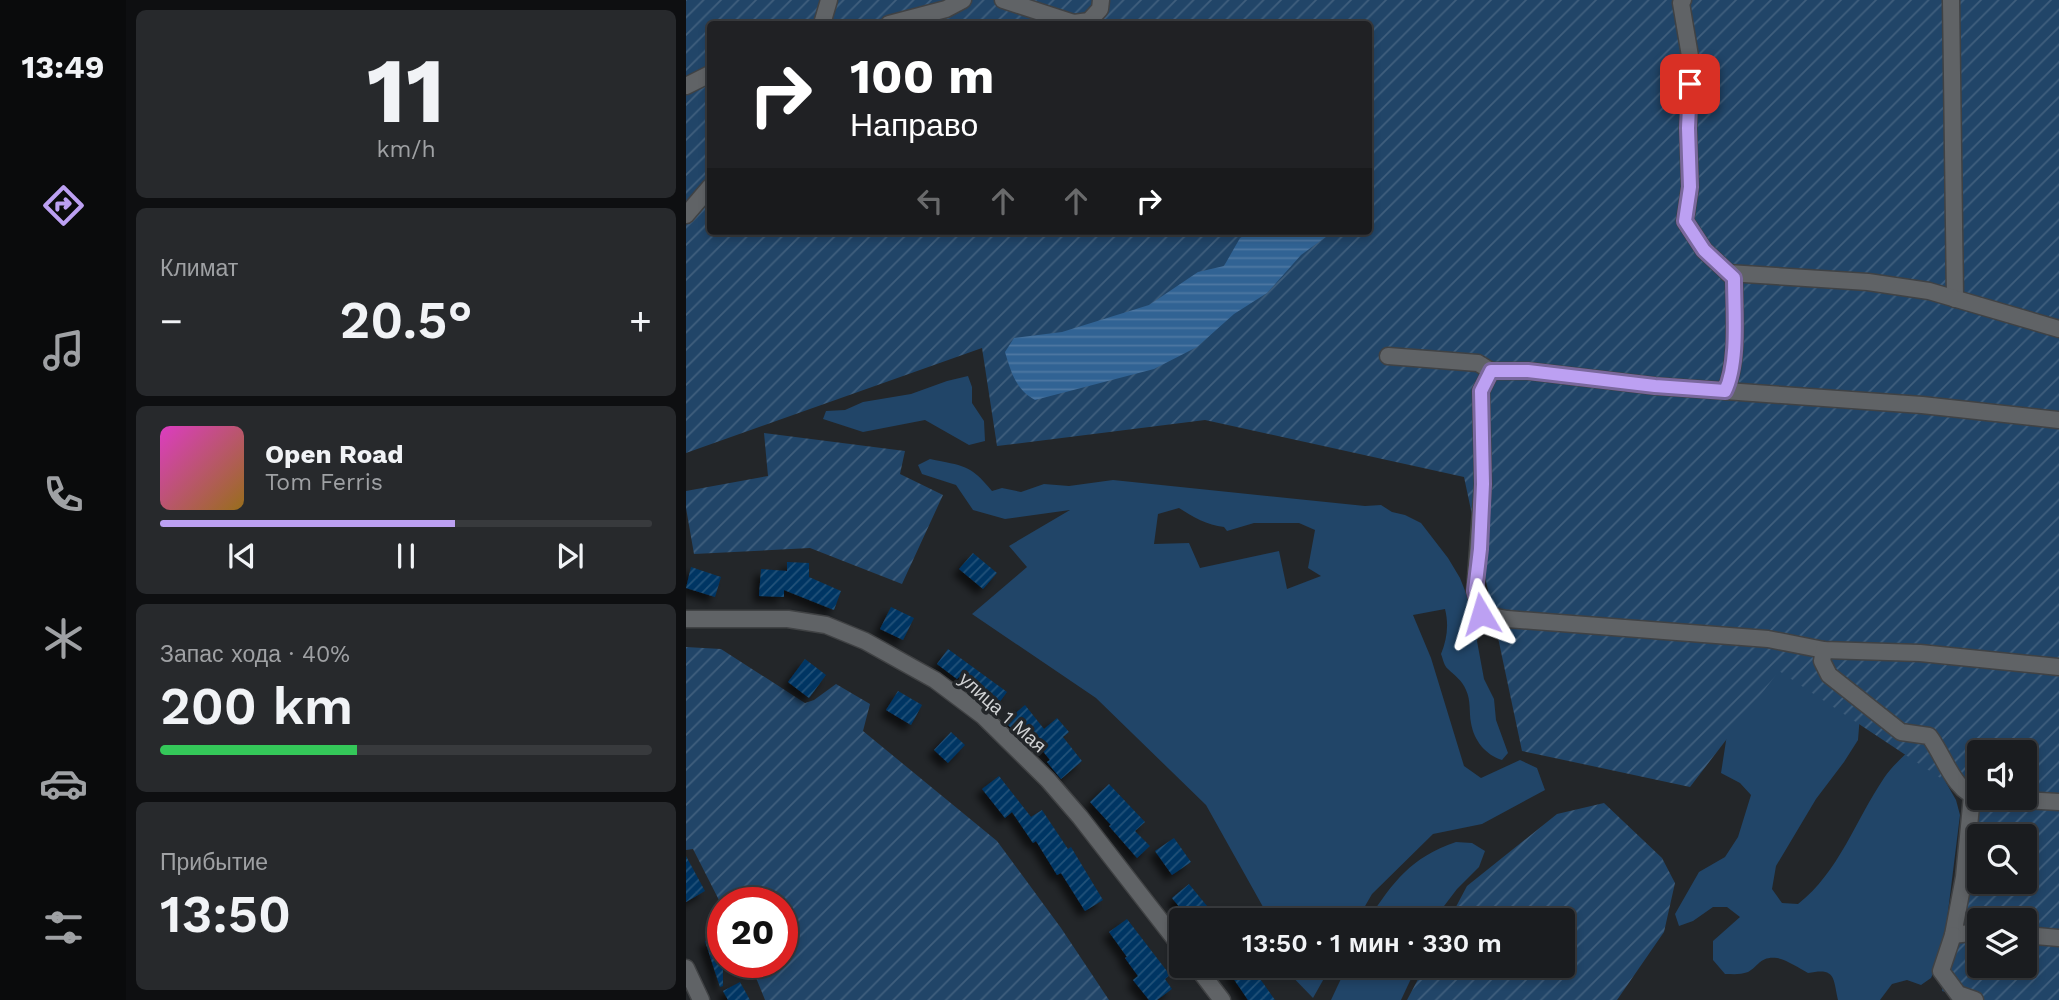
<!DOCTYPE html>
<html lang="ru">
<head>
<meta charset="utf-8">
<style>
	:root { --surface:#1a1c1f; --page:#27292c; --text:#f1f3f6; --muted:#9fa1a4; --line:#383a3d; --accent:#bca0f2 }
	body { margin:0; font-family:"Work Sans",sans-serif; background:var(--page); color:var(--text); height:100vh; display:flex; flex-direction:column; font-size:26px; white-space:nowrap }
	* { box-sizing:border-box; margin:0 }
	p { font-size:23px; color:var(--muted) }
	.icon { flex:none; width:38px; height:38px; fill:none; stroke:currentColor; stroke-width:2; stroke-linecap:round; stroke-linejoin:round }
	.map { position:relative; flex:1; overflow:hidden }
	.side { display:flex; flex-direction:column; gap:10px; padding:10px; background:#0e0f11; width:560px }
	.side>* { flex:none }
	.top-card { position:absolute; left:21px; top:21px; width:665px; height:214px; border-radius:7px; box-shadow:0 4px 10px #0003,0 0 0 2px var(--line); background:#202124; color:#fff; overflow:hidden }
	.fabs { position:absolute; left:1281px; top:740px; display:grid; gap:14px }
	.fabs a { display:grid; place-items:center; width:70px; height:70px; border-radius:7px; background:var(--surface); box-shadow:0 4px 10px #0003,0 0 0 2px var(--line); font-size:35px }
	.speed { position:absolute; left:21px; top:887px; display:flex; gap:14px; font-size:35px; font-weight:700; text-align:center }
	.speed>* { display:grid; place-content:center; width:91px; height:91px; border-radius:50%; background:var(--surface); box-shadow:0 4px 10px #0003,0 0 0 2px var(--line); line-height:1 }
	.speed .limit { border:10px solid #d22; background:#fff; color:#111 }
	.pin { position:absolute; display:grid; place-items:center; width:60px; height:60px; color:#fff; margin:-30px; border-radius:14px; box-shadow:0 4px 10px #0006 }
	.me { position:absolute; width:77px; margin:-38px; rotate:353deg; stroke-linejoin:round; filter:drop-shadow(0 0 5px #0008) }
	.turn { display:flex; align-items:center; gap:24px; height:147px; padding:0 28px; font-size:32px }
	.turn .icon { width:91px; height:91px; stroke-width:2.5 }
	.turn b { display:block; font-size:49px; line-height:60px }
	.lanes { display:flex; align-items:center; height:66px; padding:0 28px; background:#0003; justify-content:center; gap:35px; direction:ltr }
	.lanes .off { opacity:.35 }
	.big { font-size:52px; font-weight:600; line-height:1.1 }
	.side .tile { flex:1; display:flex; flex-direction:column; justify-content:center; gap:10px; min-width:0; padding:0 24px; border-radius:10px; background:var(--page) }
	.side .dial { align-items:center; gap:0 }
	.dial b { font-size:91px; line-height:1 }
	.song { display:flex; align-items:center; gap:21px }
	.cover { width:84px; height:84px; border-radius:10px; background:linear-gradient(135deg,hsl(310 70% 55%),hsl(40 70% 35%)) }
	.played { height:7px; border-radius:4px; background:linear-gradient(90deg,var(--accent) 60%,var(--line) 60%) }
	.keys { display:flex; justify-content:space-around; direction:ltr }
	.heat { display:flex; justify-content:space-between; align-items:center; font-size:38px; direction:ltr }
	.charge { height:10px; border-radius:5px; background:linear-gradient(90deg,#34c759 40%,var(--line) 0) }
	.trip { position:absolute; left:483px; top:908px; width:406px; height:70px; border-radius:7px; background:var(--surface); box-shadow:0 4px 10px #0003,0 0 0 2px var(--line); font-weight:600; line-height:70px; text-align:center }
	main { display:flex; flex:1; min-height:0 }
	.tabs { display:flex; flex-direction:column; width:126px; justify-content:space-around; align-items:center; background:#0a0b0c; color:var(--muted) }
	.tabs .icon { width:49px; height:49px }
	.tabs .on { color:var(--accent) }
	.tabs b { font-size:32px; color:var(--text) }
	.map>svg:first-child { display:block }
	.grass { fill:#214568; fill-rule:evenodd }
	.garden { fill:url(#garden-furrows); fill-rule:evenodd }
	.water { fill:url(#water-rules) }
	.building { fill:url(#building-hatch); filter:url(#shadow) }
	.lines { fill:none; stroke-linecap:round; stroke-linejoin:round }
	.minor-casing { stroke:#404244; stroke-width:19 }
	.minor { stroke:#606366; stroke-width:16 }
	.route-casing { stroke:#7a689d; stroke-width:18 }
	.route { stroke:#bca0f2; stroke-width:12 }
	.labels { text-anchor:middle; stroke-width:7; stroke-linejoin:round; paint-order:stroke }
	.street-label { font-size:19px; fill:#d0d2d4; stroke:#232629 }
</style>
</head>
<body>
<main>
<nav class="tabs">
<b>13:49</b>
<svg class="icon on" aria-label="directions" viewBox="0 0 24 24"><path d="M12 3l9 9-9 9-9-9zM9 14v-3h6M13 9l2 2-2 2"/></svg>
<svg class="icon" aria-label="music" viewBox="0 0 24 24"><path d="M9 18V5l10-2v13"/><circle cx="6" cy="18" r="3"/><circle cx="16" cy="16" r="3"/></svg>
<svg class="icon" aria-label="phone" viewBox="0 0 24 24"><path d="M5 4h4l2 5-3 2q2 4 5 5l2-3 5 2v4C11 20 4 13 5 4z"/></svg>
<svg class="icon" aria-label="climate" viewBox="0 0 24 24"><path d="M12 3v18M4 7l16 10M4 17L20 7"/></svg>
<svg class="icon" aria-label="car" viewBox="0 0 24 24"><path d="M5 17H2v-5l4-1 3-4h7l3 4 3 1v5h-3M9 17h6M6 11h13"/><circle cx="7" cy="17" r="2"/><circle cx="17" cy="17" r="2"/></svg>
<svg class="icon" aria-label="filters" viewBox="0 0 24 24"><path d="M4 7h16M4 17h16"/><circle cx="9" cy="7" r="2"/><circle cx="15" cy="17" r="2"/></svg>
</nav>
<section class="side">
<div class="tile dial"><b>11</b><p>km/h</p></div>
<div class="tile"><p>Климат</p>
<div class="heat"><a>−</a><b class="big">20.5°</b><a>+</a></div>
</div>
<div class="tile">
<div class="song"><i class="cover"></i><div><b>Open Road</b><p>Tom Ferris</p></div></div>
<div class="played"></div>
<div class="keys"><svg class="icon" aria-label="previous" viewBox="0 0 24 24"><path d="M18 5L8 12l10 7zM5 5v14"/></svg><svg class="icon" aria-label="pause" viewBox="0 0 24 24"><path d="M8 5v14M16 5v14"/></svg><svg class="icon" aria-label="next" viewBox="0 0 24 24"><path d="M6 5l10 7-10 7zM19 5v14"/></svg></div>
</div>
<div class="tile"><p>Запас хода · 40%</p><b class="big">200 km</b><div class="charge"></div></div>
<div class="tile"><p>Прибытие</p><b class="big">13:50</b></div>
</section>
<div class="map">
<svg width="1373" height="1000" viewBox="0 0 1373 1000">
	<defs>
		<pattern id="garden-furrows" width="10" height="10" patternUnits="userSpaceOnUse" patternTransform="scale(1.75)"><rect width="10" height="10" fill="#214568"/><path d="M-1 1l2-2M0 10L10 0M9 11l2-2" fill="none" stroke="#405f7d"/></pattern>
		<pattern id="water-rules" width="6" height="5" patternUnits="userSpaceOnUse" patternTransform="scale(1.75)"><rect width="6" height="5" fill="#316394"/><path d="M0 2.5h6" fill="none" stroke="#4e78a2"/></pattern>
		<pattern id="building-hatch" width="6" height="6" patternUnits="userSpaceOnUse" patternTransform="scale(1.75)"><rect width="6" height="6" fill="#003664"/><path d="M-1 1l2-2M0 6l6-6M5 7l2-2" fill="none" stroke="#245279"/></pattern>
		<filter id="shadow"><feDropShadow dx="-6" dy="6" stdDeviation="3.5" flood-color="#0009"/></filter>
	</defs>
	<rect width="100%" height="100%" fill="#232629"/>
	<!-- grass -->
	<g class="grass">
		<polygon points="282,376 286,387 286,403 298,421 299,441 283,445 239,420 177,432 137,419 140,411 159,410 177,402 225,394 261,381"/>
		<path d="M244,459C277,466 284,464 306,491L316,488L335,492L358,484L383,486L427,480L679,506L695,505L706,512L719,515L735,523L762,558L774,578L794,629L791,641L798,679L808,699L810,720L822,753L816,760C800,755 788,741 785,723C783,713 785,700 780,690C776,680 769,676 762,669C758,666 757,659 755,654C761,639 763,625 759,609L727,615L745,658L778,766L795,778L834,760L851,768L859,790L796,824L747,834L686,894L671,920H583L581,914L520,805L410,698L286,614L341,567L323,546L384,510L319,519L287,510L270,485L236,474L232,465ZM493,508C507,517 521,525 538,527L541,531L568,523H613L629,530L622,568L635,576L601,589L593,551L514,568L503,543L468,544L472,514Z"/>
		<path d="M1082,664L1174,715L1172,740L1158,762L1130,799L1090,866L1086,889L1096,903L1112,904C1153,872 1169,821 1198,778C1206,766 1218,756 1228,746L1246,758L1270,800L1274,815L1257,952L1245,978L1235,985L1221,980L1206,984L1194,1000H1152C1147,978 1150,967 1122,973C1113,968 1101,960 1091,958C1074,956 1073,966 1062,972C1054,975 1047,974 1039,974L1027,960V941L1054,917L1041,907H1027L1007,921L993,926L989,914L1013,872L1039,857L1052,837L1065,795L1054,783L1035,773L1042,728Z"/>
		<path d="M770,842L786,843L799,851L793,867L771,889L755,910L751,920H682C708,881 724,858 770,842Z"/>
		<polygon points="596,966 645,966 627,998"/>
		<polygon points="661,966 731,966 715,1000 645,1000"/>
	</g>
	<!-- garden -->
	<g class="garden">
		<path d="M0,0H1373V1000H1288L1256,991L1283,797L1093,671L1004,787L836,751L778,477L519,420L311,446L296,348L0,453ZM24,24H682V231H24ZM1293,752H1339V798H1293ZM1293,836H1339V882H1293ZM1293,920H1339V966H1293Z"/>
		<polygon points="78,433 219,451 214,474 257,495 216,584 124,548 8,554 0,508 0,491 82,476"/>
		<polygon points="0,647 35,649 119,703 128,700 150,684 184,704 177,731 311,841 375,928 423,1000 79,1000 64,963 96,962 96,903 37,903 37,908 7,849 0,850"/>
		<polygon points="918,803 976,858 989,883 978,932 931,1000 721,1000 739,966 877,966 877,920 763,920 781,886 871,814"/>
	</g>
	<!-- water -->
	<path class="water" d="M565,231H648L615,255L581,293L548,314L511,347L468,369L349,400C330,390 325,372 319,352L328,338L376,332L463,305L512,272L538,266L554,238Z"/>
	<!-- building -->
	<g class="building">
		<polygon points="287,553 311,573 297,589 273,569"/>
		<polygon points="101,562 123,563 123,577 155,591 148,610 98,590 98,597 73,596 75,569 101,571"/>
		<polygon points="5,567 35,577 29,597 0,588"/>
		<polygon points="205,607 228,618 217,640 194,629"/>
		<polygon points="262,649 321,692 310,707 273,677 271,679 251,664"/>
		<polygon points="119,659 140,675 123,698 102,682"/>
		<polygon points="212,691 236,705 225,725 200,710"/>
		<polygon points="339,705 358,729 371,718 383,732 377,737 396,761 375,779 361,762 364,760 343,734 336,739 319,722"/>
		<polygon points="265,732 279,745 262,763 248,750"/>
		<polygon points="313,776 345,817 356,810 382,849 385,847 417,900 399,911 375,873 371,875 350,841 347,843 326,812 319,818 296,789"/>
		<polygon points="423,784 459,822 449,831 464,846 451,858 423,826 425,825 404,802"/>
		<polygon points="488,838 505,862 486,875 469,851"/>
		<polygon points="0,856 19,891 0,902"/>
		<polygon points="503,884 521,906 504,920 486,898"/>
		<polygon points="441,919 484,975 479,979 486,989 471,1000 463,1000 447,980 452,976 439,958 441,957 423,932"/>
		<polygon points="37,935 37,986 34,987 19,941"/>
		<polygon points="553,966 565,966 589,1000 562,1000 543,972"/>
		<polygon points="54,982 64,1000 42,1000 37,991"/>
	</g>
	<g class="lines">
		<!-- minor casing -->
		<g class="minor-casing">
			<g id="minor">
				<polyline points="317,0 388,23 403,21 414,9 415,0"/>
				<path d="M997,0L995,3L1005,62L1002,128L1004,187L999,221L1018,250L1048,278C1048,309 1053,363 1039,391"/>
				<polyline points="1265,0 1269,299"/>
				<polyline points="136,24 143,0"/>
				<polyline points="203,24 260,9 277,0"/>
				<polyline points="0,86 24,74"/>
				<polyline points="0,215 24,187"/>
				<polyline points="1042,273 1182,282 1243,291 1373,329"/>
				<polyline points="702,356 792,363 805,371"/>
				<polyline points="1373,420 1236,405 969,386 842,371 805,371 795,391 797,484 789,591 795,614 821,619 1082,639 1138,650 1234,653 1373,667"/>
				<polyline points="0,619 102,619 140,625 179,641 249,680 297,716 362,780 394,817 495,947"/>
				<path d="M1138,650L1136,661L1143,675L1215,732L1243,736C1258,755 1268,793 1293,797"/>
				<polyline points="1286,796 1278,877 1267,935 1293,932"/>
				<polyline points="1305,798 1373,802"/>
				<polyline points="1267,935 1255,971 1272,994 1289,1000"/>
				<polyline points="1339,935 1373,938"/>
				<polyline points="510,966 536,1000"/>
				<polyline points="0,968 15,1000"/>
			</g>
		</g>
		<!-- minor -->
		<use href="#minor" class="minor"/>
	</g>
	<g class="lines">
		<!-- route casing -->
		<g class="route-casing">
			<path id="route" d="M795,614L789,591L794,549L797,484L795,391L805,371H842L969,386L1039,391C1053,363 1048,310 1048,278L1018,250L999,221L1004,187L1002,128L1004,84"/>
		</g>
		<!-- route -->
		<use href="#route" class="route"/>
	</g>
	<g class="labels">
		<!-- street labels -->
		<g class="street-label">
			<text transform="translate(317 712) rotate(42)" y="7">улица 1 Мая</text>
		</g>
	</g>
</svg>
<div class="fabs">
<a><svg class="icon" aria-label="sound" viewBox="0 0 24 24"><path d="M4 9h4l5-4v14l-5-4H4zM17 9q2 3 0 6"/></svg></a>
<a><svg class="icon" aria-label="search" viewBox="0 0 24 24"><circle cx="10" cy="10" r="6"/><path d="M15 15l6 6"/></svg></a>
<a><svg class="icon" aria-label="layers" viewBox="0 0 24 24"><path d="M12 4l9 5-9 5-9-5zM3 14l9 5 9-5"/></svg></a>
</div>
<div class="speed"><div class="limit">20</div></div>
<div class="pin" style="left:1004px;top:84px;background:#d93025"><svg class="icon" aria-label="arrive" viewBox="0 0 24 24"><path d="M6 21V4h12l-3 4 3 4H6"/></svg></div>
<svg class="me" style="left:795px;top:614px" viewBox="-20 -20 40 40"><path d="M0-17L14 15 0 8-14 15z" fill="#bca0f2" stroke="#fff" stroke-width="4"/></svg>
<div class="trip">13:50 · 1 мин · 330 m</div>
<div class="top-card">
<div class="turn"><svg class="icon" aria-label="right" viewBox="0 0 24 24"><path d="M7 20v-9h11M14 6l5 5-5 5"/></svg><div><b>100 m</b>Направо</div></div>
<div class="lanes"><svg class="icon off" aria-label="left" viewBox="0 0 24 24"><path d="M17 20v-9H6M10 6l-5 5 5 5"/></svg><svg class="icon off" aria-label="ahead" viewBox="0 0 24 24"><path d="M12 20V5M6 11l6-6 6 6"/></svg><svg class="icon off" aria-label="ahead" viewBox="0 0 24 24"><path d="M12 20V5M6 11l6-6 6 6"/></svg><svg class="icon" aria-label="right" viewBox="0 0 24 24"><path d="M7 20v-9h11M14 6l5 5-5 5"/></svg></div>
</div>
</div>
</main>
</body>
</html>
